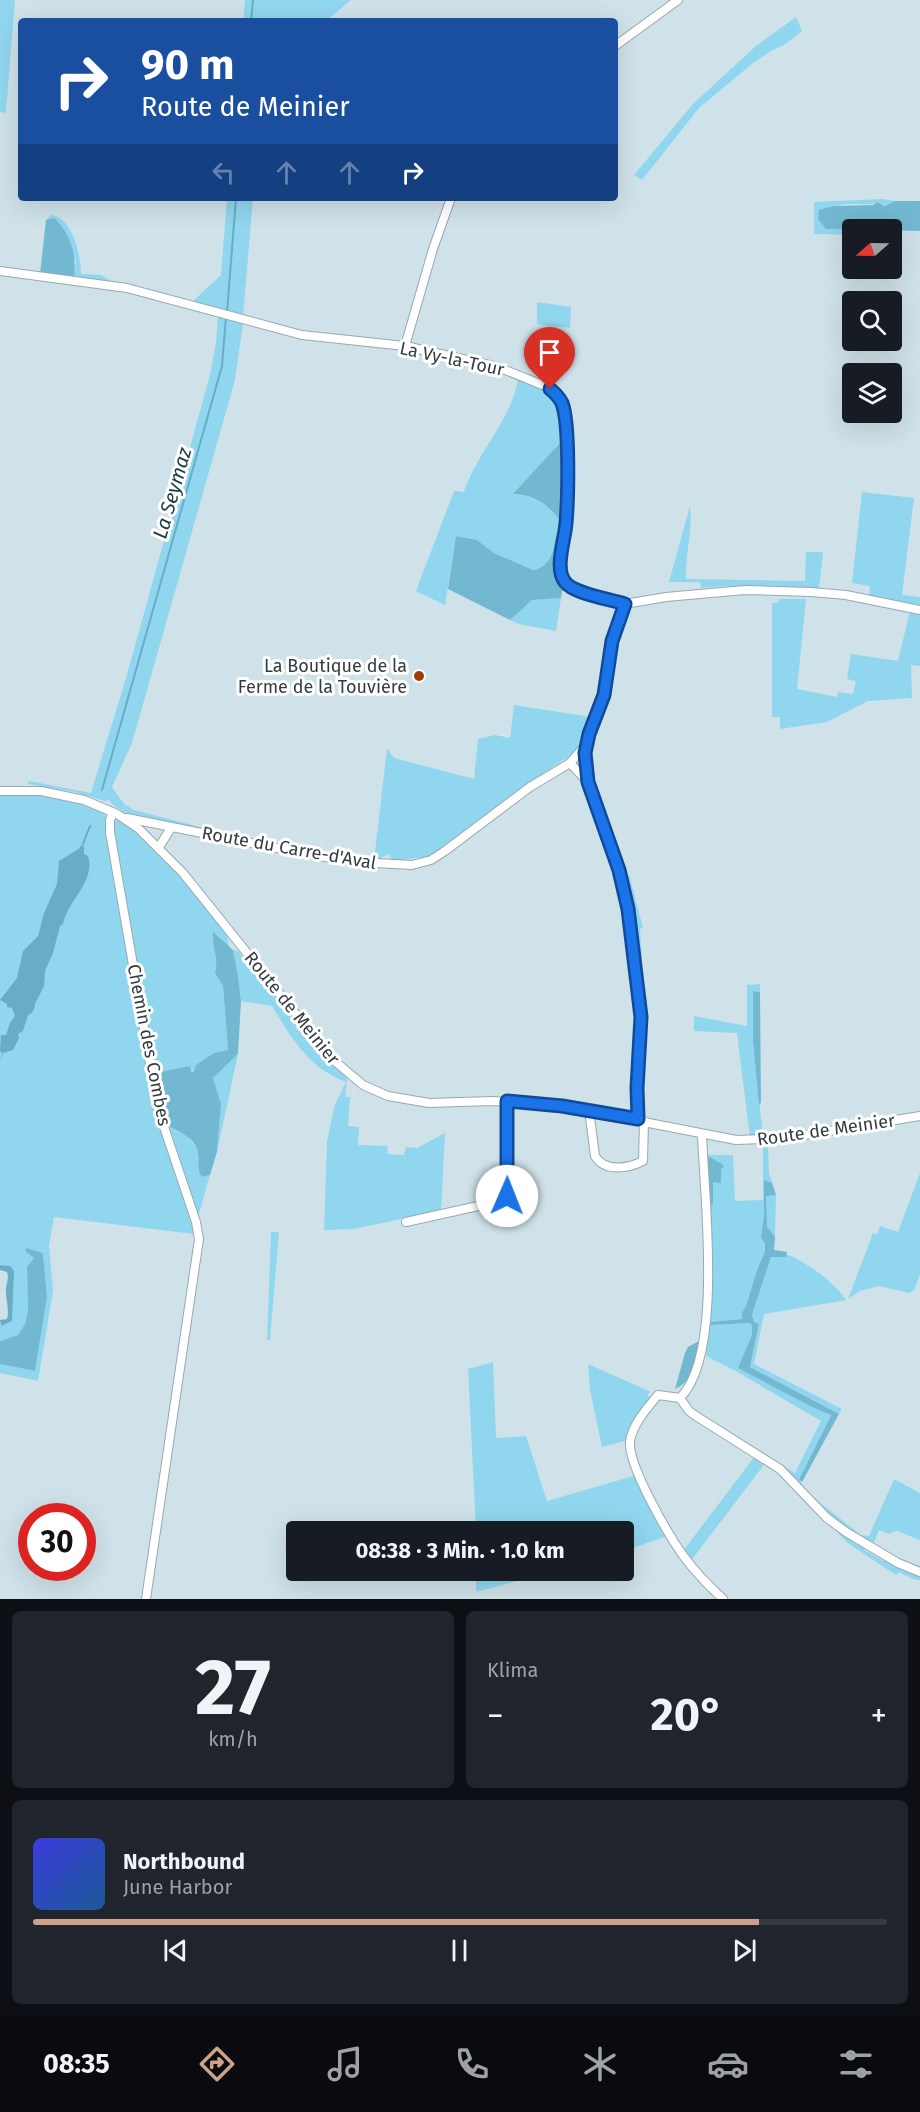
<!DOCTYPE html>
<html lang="de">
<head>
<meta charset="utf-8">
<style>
	:root { --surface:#171b24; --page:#20242c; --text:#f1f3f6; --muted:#9ea1a6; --line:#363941; --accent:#cda18a }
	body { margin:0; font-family:"Fira Sans",sans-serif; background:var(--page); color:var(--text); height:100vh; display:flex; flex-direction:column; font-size:22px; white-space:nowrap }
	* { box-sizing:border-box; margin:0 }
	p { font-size:20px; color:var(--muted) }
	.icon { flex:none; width:33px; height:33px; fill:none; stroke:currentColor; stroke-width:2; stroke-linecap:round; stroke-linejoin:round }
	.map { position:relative; height:1599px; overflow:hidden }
	.details { display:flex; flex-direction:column; gap:12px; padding:12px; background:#0d0f14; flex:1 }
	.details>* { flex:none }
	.guide { position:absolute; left:18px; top:18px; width:600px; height:183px; border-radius:6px; box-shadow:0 6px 24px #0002; background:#1a4fa0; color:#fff; overflow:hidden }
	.needle { width:39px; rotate:250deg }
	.fabs { position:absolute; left:842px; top:219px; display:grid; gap:12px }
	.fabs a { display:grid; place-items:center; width:60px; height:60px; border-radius:6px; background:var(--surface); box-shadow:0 6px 24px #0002; font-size:30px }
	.speed { position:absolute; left:18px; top:1503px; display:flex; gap:12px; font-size:30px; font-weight:700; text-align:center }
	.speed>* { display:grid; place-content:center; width:78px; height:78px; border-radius:50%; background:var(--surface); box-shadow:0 6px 24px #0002; line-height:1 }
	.speed .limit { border:9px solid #d22; background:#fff; color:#111 }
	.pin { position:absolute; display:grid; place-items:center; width:51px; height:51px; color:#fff; margin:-62px -26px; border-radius:50% 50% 50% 0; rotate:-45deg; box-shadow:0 0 6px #0007 }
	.pin .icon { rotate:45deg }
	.me { position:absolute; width:66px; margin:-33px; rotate:1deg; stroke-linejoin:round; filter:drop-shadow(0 0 4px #0008) }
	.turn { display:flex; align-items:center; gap:21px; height:126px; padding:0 24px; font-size:27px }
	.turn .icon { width:78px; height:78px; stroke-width:2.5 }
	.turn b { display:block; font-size:42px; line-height:51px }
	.lanes { display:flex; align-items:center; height:57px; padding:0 24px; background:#0003; justify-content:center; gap:30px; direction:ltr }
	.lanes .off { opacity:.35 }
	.big { font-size:45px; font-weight:700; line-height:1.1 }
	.details .tile { flex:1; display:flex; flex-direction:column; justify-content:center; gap:9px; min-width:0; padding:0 21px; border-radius:9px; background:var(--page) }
	.details .dial { align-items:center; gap:0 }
	.dial b { font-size:78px; line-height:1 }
	.song { display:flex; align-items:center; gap:18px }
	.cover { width:72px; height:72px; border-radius:9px; background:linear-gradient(135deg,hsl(240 70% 55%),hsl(210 70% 35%)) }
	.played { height:6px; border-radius:3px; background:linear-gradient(90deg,var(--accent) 85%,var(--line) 85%) }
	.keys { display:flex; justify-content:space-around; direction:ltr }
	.heat { display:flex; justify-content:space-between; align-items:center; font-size:33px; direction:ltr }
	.details .tiles { flex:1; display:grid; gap:12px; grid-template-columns:1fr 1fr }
	.tile:last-child { grid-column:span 2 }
	.trip { position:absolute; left:286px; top:1521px; width:348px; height:60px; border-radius:6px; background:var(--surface); box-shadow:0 6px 24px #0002; font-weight:700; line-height:60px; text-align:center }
	.tabs { display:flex; height:96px; justify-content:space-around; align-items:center; background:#090b0e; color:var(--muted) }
	.tabs .icon { width:42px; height:42px }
	.tabs .active { color:var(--accent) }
	.tabs b { font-size:27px; color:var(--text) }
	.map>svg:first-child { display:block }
	.green { fill:#90d6ee }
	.forest { fill:#73b8d1 }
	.water { fill:#68adc5 }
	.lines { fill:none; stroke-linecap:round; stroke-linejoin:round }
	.stream { stroke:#68adc5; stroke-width:2 }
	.minor-casing { stroke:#97a9b0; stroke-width:10 }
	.minor { stroke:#fff; stroke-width:8 }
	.route-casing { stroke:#114b97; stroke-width:15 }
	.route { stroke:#1a73e8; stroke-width:10 }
	.poi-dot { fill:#a13d05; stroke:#fff; stroke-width:2 }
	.labels { text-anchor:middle; stroke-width:6; stroke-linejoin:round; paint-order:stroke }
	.street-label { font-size:18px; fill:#343c3f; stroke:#fff }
	.poi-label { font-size:18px; fill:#343c3f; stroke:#fff; text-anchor:end }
	.water-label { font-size:20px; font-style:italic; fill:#1c3d48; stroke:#fff }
</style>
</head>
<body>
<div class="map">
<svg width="920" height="1599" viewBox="0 0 920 1599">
	<rect width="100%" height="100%" fill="#cfe2e9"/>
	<!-- green -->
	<g class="green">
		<polygon points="0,0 15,0 6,113 0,112"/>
		<polygon points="245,0 351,0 326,21 243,21"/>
		<polygon points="796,17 802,31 784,45 771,51 753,63 699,108 642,180 634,175 693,104 757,45"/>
		<polygon points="227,198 253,198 243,316 192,302 221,275"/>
		<path d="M883,199L895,201L887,206L877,202C869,206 861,203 853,204C841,204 830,206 819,211L826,229L852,230V235L814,234V202Z"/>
		<path d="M51,215C73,217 81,257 81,274L101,275L111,281L74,278L76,261L54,218L46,220Z"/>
		<polygon points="537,302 571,307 570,328 537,324"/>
		<path d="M218,317L243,323L235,380L132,743L112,787L124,804L134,810L223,833C196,829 124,822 109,800L105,801L75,792L28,784L29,781L91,793L126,678L210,375L216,342Z"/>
		<path d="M518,379C536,382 551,392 561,407L558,410L560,420V443L514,494C537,497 548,505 563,524C558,538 552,569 533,570L494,553L477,540L456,536L445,605L416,591L454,491L464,492C476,454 513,417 518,379Z"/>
		<polygon points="862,492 914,498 902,595 920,597 920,607 869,595 870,586 852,583"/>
		<path d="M690,506C693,530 685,554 686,579L805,581L806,552H823L819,589L725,586L701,588L700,582H669Z"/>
		<polygon points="561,598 556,631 519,624 510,620 532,600"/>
		<polygon points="779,599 806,599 797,689 837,697 838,692 853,694 856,681 847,679 851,654 898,661 910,611 920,612 920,666 911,665 912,698 868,701 827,722 780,729 780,717 772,717 772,603 778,603"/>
		<path d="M514,705L591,717C585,732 581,756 563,760L517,791L432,856L392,861L389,854L374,861L387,748L394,758L474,779L478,739L495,735L510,738Z"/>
		<path d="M0,794C19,793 96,797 105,815C107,819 106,824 106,829L156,1111L194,1225V1234L54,1217L49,1246L53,1291L38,1381L0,1373V1364L35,1371L47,1297L43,1253L26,1249L25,1251L34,1258L27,1267L28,1311L25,1324L18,1335L0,1341V1326L12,1320L14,1275V1271L6,1265H0Z"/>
		<path d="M118,820L133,830L155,848L179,873L227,934L229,948L214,933C212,949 219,957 215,973L223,986L228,1050L190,1072V1066L154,1073L112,824L114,821Z"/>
		<polygon points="619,857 630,878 643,928 640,928 642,958 640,959 637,934"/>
		<path d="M233,950L238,951L328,1060L347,1078L345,1097H350L348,1126L359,1127L358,1145L387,1146L388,1154L404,1155L406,1147L417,1148L445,1133L441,1211L353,1229L324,1230L327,1142L334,1107L346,1082C309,1068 292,1039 272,1006L241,1001L238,976Z"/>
		<polygon points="760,984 760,992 753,991 753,1041 763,1137 750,1137 737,1033 694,1031 694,1016 747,1026 747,985"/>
		<polygon points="238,1054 217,1152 221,1104 213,1078"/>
		<polygon points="165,1124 188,1137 198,1149 198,1162 202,1177 210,1175 198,1217"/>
		<polygon points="763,1145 768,1145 769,1173 776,1195 775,1237 761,1237 765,1244 765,1251 756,1273 742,1319 711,1322 706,1155 733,1155 735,1201 763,1200"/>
		<polygon points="920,1173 920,1274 914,1290 909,1293 879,1286 860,1291 848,1299 873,1233 877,1234 880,1226 898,1232"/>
		<polygon points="271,1232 279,1232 270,1340 267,1340"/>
		<path d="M786,1254C808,1263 833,1281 846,1300L764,1314L754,1364L842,1409L839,1414L750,1367L759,1325L754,1322L752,1315L771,1257H785Z"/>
		<path d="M750,1323L752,1326V1335L739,1368L812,1407L831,1414L799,1478L805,1490L814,1498L861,1535L869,1536L894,1479L920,1493V1540L897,1531L888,1534L879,1530L873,1545L835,1520C829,1507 758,1454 742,1441L795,1473L821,1421L734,1370L706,1356L710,1325Z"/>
		<polygon points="493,1362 496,1438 526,1436 547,1501 637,1475 667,1536 624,1551 624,1532 476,1531 468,1369"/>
		<polygon points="588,1364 651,1392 647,1394 651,1399 625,1441 602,1447 590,1390"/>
		<polygon points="755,1456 766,1462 690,1562 683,1551"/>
		<polygon points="836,1531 864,1546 864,1550 884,1561 886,1559 920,1575 920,1580 913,1579 899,1572 896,1575 849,1544"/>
		<polygon points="476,1571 477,1570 556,1571 476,1592"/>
	</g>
	<!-- forest -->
	<g class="forest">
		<polygon points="895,201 920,201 920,231 826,229 818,219 819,210 833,206 873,205 877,202 885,206"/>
		<path d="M54,218C71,234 77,256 74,278L40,274L46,220Z"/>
		<path d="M561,407L562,419L563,524C549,506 537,495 513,494L560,443V420L558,410Z"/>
		<path d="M560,529L563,530L554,574L563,586L561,598L532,600L510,620L448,589L456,536L477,540L494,553L533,570C547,569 556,551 555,538L558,539Z"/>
		<path d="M213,932L233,950L238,976L241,1001L238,1054L213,1078L221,1104L217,1152L210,1175L202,1177C197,1170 199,1162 198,1153C197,1138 177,1131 165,1124L161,1111L154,1073L190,1066L191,1072L194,1071L196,1065L214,1053L228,1050L223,986L215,973C219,958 212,949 213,932Z"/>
		<polygon points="753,991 760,992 761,1103 759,1104 753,1041"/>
		<polygon points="706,1155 722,1164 724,1167 721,1169 721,1183 713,1182 713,1204 708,1206"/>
		<polygon points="764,1180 772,1183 776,1195 766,1196 767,1227 775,1237 774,1250 787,1252 786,1257 771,1257 752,1315 754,1322 759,1324 750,1367 839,1414 802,1482 799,1479 831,1415 812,1407 738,1368 752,1335 752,1326 750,1323 710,1325 711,1322 742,1319 742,1313 746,1306 756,1273 765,1251 765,1244 761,1237 764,1217"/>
		<polygon points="26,1248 43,1253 47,1297 35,1371 0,1364 0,1341 18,1335 25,1324 28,1311 27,1267 34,1258 25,1251"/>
		<path d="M699,1341C696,1359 694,1381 675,1389L685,1353L688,1347Z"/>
	</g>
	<!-- water -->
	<g class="water">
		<path d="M81,845L84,846V854L88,856C96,881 68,900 63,924L60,926L53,953L45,971L44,986L35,1004V1006L32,1013L28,1015L23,1031L18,1034L19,1038L13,1050L3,1053L0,1061L2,1053L0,1051L1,1035H6L10,1023L15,1016L12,1008L7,1007V1004L0,1000L17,978L23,951L38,936L44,913L57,884L59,861L80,848Z"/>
		<path d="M0,1265L10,1266L14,1271V1275L12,1321L1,1326L0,1320L7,1319C10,1310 5,1298 6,1288C7,1281 9,1278 7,1272L0,1270Z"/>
	</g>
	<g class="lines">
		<!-- stream -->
		<g class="stream">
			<polyline points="251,21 253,0"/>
			<polyline points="227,312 236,198"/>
			<polyline points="102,790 222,366 226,317"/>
			<polyline points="83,844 90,826"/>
		</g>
		<!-- minor casing -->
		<g class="minor-casing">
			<g id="minor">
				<polyline points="615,46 678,0"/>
				<polyline points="0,271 127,288 302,335 405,346 498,367 545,386 560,399 565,419 567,511 560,570 564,580 575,589 625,604 666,597 745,590 811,592 846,595 920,610"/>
				<polyline points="405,346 433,249 451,198"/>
				<polyline points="625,604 612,641 604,695 598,713 585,746 570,763 588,782 619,870 628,909 641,1017 637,1088 638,1119"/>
				<polyline points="585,746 588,781"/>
				<polyline points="0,791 41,791 84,800 117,814 138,828 183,873 331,1058 363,1085 388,1096 429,1103 493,1101 562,1106 736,1140 787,1138 920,1116"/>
				<polyline points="113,812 110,820 110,832 158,1109 196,1222 199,1239 146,1599"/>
				<polyline points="127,818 307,854 357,862 412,865 431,860 445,851 530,787 570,763"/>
				<polyline points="159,847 171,828"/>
				<path d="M589,1110L595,1156C605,1173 629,1168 643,1161L644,1121"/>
				<path d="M702,1134C704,1195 724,1355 680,1398L658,1395C648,1407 632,1425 630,1442C628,1466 670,1538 685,1558C696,1573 709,1586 723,1599"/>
				<polyline points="406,1222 496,1202 506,1198 508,1193 507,1101"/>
				<polyline points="680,1398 689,1411 696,1416 780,1469 827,1518 846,1532 898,1563 920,1572"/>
			</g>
		</g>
		<!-- minor -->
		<use href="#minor" class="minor"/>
	</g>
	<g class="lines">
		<!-- route casing -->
		<g class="route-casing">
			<path id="route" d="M507,1196V1101L562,1106L638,1119L637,1088L641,1017L628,909L619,870L588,782L585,753L589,734L604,695L612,641L625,604C610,599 574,594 565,582C554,568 565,540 566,523C568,499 570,424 562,403C559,397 555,393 550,389"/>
		</g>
		<!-- route -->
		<use href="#route" class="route"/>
	</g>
	<!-- markers -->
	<circle class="poi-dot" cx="419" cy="676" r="6"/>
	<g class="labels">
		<!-- street labels -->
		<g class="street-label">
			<text transform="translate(452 359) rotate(12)" y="6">La Vy-la-Tour</text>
			<text transform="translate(289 848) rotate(10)" y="6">Route du Carre-d'Aval</text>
			<text transform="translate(292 1008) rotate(51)" y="6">Route de Meinier</text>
			<text transform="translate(149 1045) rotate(79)" y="6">Chemin des Combes</text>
			<text transform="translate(826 1130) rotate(-8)" y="6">Route de Meinier</text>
		</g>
		<!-- poi labels -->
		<g class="poi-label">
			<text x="407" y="672">La Boutique de la<tspan x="407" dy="21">Ferme de la Touvière</tspan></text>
		</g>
		<!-- water labels -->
		<g class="water-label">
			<text transform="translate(172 493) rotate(-74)" y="7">La Seymaz</text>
		</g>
	</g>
</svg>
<div class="fabs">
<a><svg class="needle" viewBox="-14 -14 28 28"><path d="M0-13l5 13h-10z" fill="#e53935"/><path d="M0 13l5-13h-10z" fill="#9ea1a6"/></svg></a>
<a><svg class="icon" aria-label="search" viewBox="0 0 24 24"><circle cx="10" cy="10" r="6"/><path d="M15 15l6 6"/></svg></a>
<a><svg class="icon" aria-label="layers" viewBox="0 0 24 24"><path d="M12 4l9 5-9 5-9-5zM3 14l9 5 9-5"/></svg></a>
</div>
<div class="speed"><div class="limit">30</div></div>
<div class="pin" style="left:550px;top:389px;background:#d93025"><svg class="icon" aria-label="arrive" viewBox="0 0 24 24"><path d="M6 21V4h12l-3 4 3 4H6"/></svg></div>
<svg class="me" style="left:507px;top:1196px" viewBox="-20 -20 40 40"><circle r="19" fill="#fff"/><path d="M0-13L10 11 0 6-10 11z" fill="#1a73e8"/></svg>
<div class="trip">08:38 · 3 Min. · 1.0 km</div>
<div class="guide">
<div class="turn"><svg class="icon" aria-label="right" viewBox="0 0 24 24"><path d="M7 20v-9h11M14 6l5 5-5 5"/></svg><div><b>90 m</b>Route de Meinier</div></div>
<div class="lanes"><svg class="icon off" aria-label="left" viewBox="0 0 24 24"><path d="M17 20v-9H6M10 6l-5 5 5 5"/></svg><svg class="icon off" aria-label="ahead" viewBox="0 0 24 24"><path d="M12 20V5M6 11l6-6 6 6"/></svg><svg class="icon off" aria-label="ahead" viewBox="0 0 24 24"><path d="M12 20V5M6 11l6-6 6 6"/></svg><svg class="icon" aria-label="right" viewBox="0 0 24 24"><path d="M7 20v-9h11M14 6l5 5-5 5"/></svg></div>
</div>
</div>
<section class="details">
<div class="tiles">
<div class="tile dial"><b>27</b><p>km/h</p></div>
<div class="tile"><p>Klima</p>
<div class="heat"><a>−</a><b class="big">20°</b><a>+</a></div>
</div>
<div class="tile">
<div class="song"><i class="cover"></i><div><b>Northbound</b><p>June Harbor</p></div></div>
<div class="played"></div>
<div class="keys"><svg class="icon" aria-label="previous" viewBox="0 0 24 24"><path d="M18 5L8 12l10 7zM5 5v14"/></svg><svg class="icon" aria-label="pause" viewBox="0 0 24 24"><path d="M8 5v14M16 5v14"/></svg><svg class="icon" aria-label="next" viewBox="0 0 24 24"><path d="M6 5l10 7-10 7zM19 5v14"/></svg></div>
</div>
</div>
</section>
<nav class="tabs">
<b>08:35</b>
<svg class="icon active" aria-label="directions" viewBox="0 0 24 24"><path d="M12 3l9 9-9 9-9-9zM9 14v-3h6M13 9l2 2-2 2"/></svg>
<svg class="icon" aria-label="music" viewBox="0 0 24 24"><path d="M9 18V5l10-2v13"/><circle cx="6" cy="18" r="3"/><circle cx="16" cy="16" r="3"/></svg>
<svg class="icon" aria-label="phone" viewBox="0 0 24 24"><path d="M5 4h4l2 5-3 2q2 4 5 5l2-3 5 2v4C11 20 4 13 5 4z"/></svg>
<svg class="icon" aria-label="climate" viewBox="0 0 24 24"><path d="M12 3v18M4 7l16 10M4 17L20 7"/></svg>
<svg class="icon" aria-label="car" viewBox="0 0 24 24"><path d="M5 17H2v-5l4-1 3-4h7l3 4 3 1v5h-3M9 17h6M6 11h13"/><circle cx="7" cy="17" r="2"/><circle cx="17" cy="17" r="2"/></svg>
<svg class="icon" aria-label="filters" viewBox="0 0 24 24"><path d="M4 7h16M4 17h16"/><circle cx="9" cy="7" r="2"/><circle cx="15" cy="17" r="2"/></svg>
</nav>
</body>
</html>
